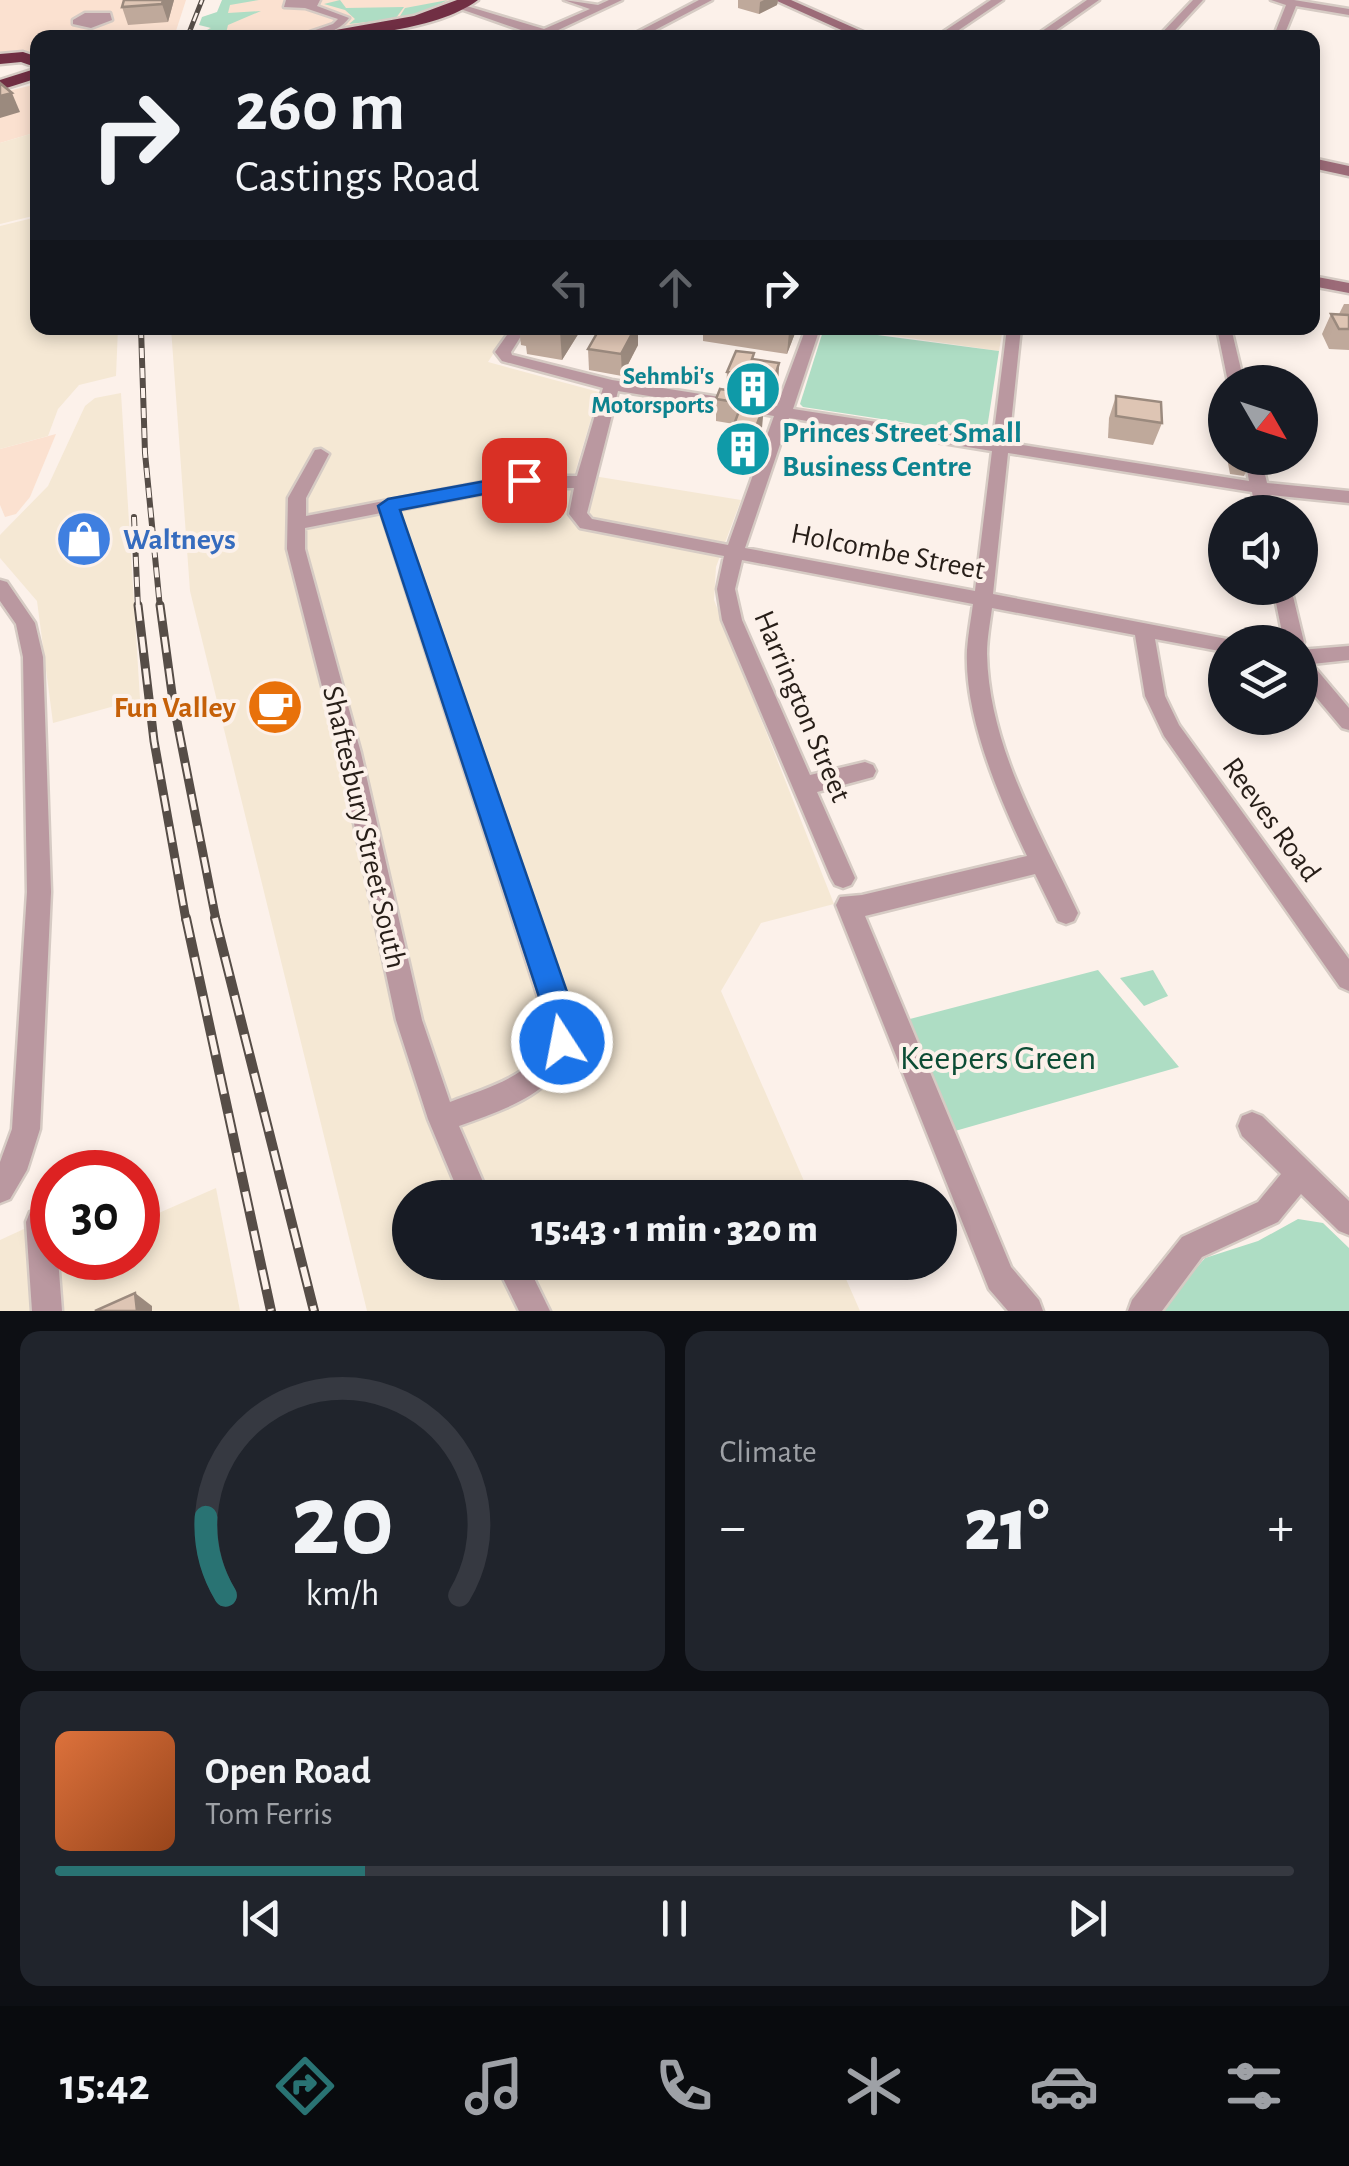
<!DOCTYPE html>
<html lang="en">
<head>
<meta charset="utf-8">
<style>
	:root { --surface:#171b24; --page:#20242c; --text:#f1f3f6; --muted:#9ea1a6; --line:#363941; --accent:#297373 }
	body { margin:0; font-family:"Alegreya Sans",sans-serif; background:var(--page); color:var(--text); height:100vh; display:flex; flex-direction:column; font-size:38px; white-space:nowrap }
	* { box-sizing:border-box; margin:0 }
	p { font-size:32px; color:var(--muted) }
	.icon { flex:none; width:55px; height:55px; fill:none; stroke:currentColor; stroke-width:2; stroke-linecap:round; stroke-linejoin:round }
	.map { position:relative; height:1311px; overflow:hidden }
	.side { display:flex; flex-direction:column; gap:20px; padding:20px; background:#0d0f14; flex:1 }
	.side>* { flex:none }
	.hud { position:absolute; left:30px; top:30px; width:1290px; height:305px; border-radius:20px; box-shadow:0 5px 15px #0003; background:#171b24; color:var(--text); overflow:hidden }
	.needle { width:65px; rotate:129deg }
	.tools { position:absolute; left:1208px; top:365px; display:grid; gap:20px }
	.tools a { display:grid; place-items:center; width:110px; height:110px; border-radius:50%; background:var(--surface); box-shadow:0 5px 15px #0003; font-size:50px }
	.speed { position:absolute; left:30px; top:1150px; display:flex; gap:20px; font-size:50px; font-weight:700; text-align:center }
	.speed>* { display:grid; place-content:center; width:130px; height:130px; border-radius:50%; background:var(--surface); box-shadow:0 5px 15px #0003; line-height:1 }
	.speed .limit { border:15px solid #d22; background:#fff; color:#111 }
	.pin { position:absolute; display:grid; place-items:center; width:85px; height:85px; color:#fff; margin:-42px; border-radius:20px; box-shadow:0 5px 15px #0006 }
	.me { position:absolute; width:110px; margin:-55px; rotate:349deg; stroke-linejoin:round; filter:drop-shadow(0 0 8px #0008) }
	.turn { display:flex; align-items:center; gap:35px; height:210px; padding:0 40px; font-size:45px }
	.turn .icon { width:130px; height:130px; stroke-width:2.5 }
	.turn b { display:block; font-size:70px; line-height:85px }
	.lanes { display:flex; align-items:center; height:95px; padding:0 40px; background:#0003; justify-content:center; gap:50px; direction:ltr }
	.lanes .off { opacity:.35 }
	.big { font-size:75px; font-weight:800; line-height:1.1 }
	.side .card { flex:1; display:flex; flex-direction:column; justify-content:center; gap:15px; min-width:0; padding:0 35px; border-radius:20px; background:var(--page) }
	.side .dial { align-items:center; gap:0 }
	.dial svg { height:260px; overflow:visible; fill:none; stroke:var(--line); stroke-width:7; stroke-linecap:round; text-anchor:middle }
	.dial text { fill:var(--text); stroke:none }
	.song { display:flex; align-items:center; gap:30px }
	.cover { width:120px; height:120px; border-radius:15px; background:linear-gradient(135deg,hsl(20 70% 55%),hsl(20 70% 35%)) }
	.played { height:10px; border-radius:5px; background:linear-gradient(90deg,var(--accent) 25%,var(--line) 25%) }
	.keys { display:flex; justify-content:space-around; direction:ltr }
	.heat { display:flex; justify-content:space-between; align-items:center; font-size:55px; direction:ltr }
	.side .tiles { flex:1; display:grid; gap:20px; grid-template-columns:1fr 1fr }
	.card:last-child { grid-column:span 2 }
	.trip { position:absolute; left:392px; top:1180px; width:565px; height:100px; border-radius:50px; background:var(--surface); box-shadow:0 5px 15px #0003; font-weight:800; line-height:100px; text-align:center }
	.tab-bar { display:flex; height:160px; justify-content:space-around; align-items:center; background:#090b0e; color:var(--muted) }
	.tab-bar .icon { width:70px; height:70px }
	.tab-bar .current { color:var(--accent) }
	.tab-bar b { font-size:45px; color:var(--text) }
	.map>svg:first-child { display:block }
	.built { fill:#fbe1d0 }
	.industrial { fill:#f5e8d4 }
	.education { fill:#f6e7d4 }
	.green { fill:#aeddc4 }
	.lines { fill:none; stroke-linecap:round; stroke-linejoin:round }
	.street-casing { stroke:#d6cbc4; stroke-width:5 }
	.secondary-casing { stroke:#d6cbc4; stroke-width:5 }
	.highway-casing { stroke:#d6cbc4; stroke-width:5 }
	.street { fill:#ba98a0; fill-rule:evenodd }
	.secondary { fill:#9c6b78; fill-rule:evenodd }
	.highway { fill:#712f44; fill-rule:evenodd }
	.rail-far3-casing { stroke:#564d47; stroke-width:5 }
	.rail-far2-casing { stroke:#564d47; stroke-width:6 }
	.rail-far1-casing { stroke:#564d47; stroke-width:9 }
	.rail-casing { stroke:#564d47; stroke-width:10 }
	.rail-far3 { stroke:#fcf1ea; stroke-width:2.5; stroke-dasharray:9; stroke-linecap:butt }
	.rail-far2 { stroke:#fcf1ea; stroke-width:4; stroke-dasharray:10; stroke-linecap:butt }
	.rail-far1 { stroke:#fcf1ea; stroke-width:5; stroke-dasharray:16; stroke-linecap:butt }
	.rail { stroke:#fcf1ea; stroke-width:6; stroke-dasharray:20; stroke-linecap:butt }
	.wall { fill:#bfa99b }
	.shaded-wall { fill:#9b8a7e }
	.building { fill:#dec5b4; stroke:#9b8a7e; stroke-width:2.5 }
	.route { fill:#1a73e8; stroke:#114b97; stroke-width:2.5 }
	.labels { text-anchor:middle; stroke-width:8; stroke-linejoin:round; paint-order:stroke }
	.far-culture-label { font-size:25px; font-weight:bold; fill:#0d838f; stroke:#fcf1ea; text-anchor:end }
	.culture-label { font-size:30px; font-weight:bold; fill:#0d838f; stroke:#fcf1ea; text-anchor:start }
	.shop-label { font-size:30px; font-weight:bold; fill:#366cbe; stroke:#fcf1ea; text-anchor:start }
	.street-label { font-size:30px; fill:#271e18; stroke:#fcf1ea }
	.food-label { font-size:30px; font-weight:bold; fill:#c56008; stroke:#fcf1ea; text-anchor:end }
	.near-park-label { font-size:35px; fill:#0c4c34; stroke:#fcf1ea }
</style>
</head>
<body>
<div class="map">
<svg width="1349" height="1311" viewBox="0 0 1349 1311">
	<rect width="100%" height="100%" fill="#fcf1ea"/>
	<!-- built -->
	<g class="built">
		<polygon points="0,0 186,0 174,37 38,38 37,53 0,55"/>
		<polygon points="224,0 461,0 417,17 283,37 204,38"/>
		<polygon points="37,84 37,132 0,143 0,93"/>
		<polygon points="56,434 30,497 16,514 5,517 0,505 0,449"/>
	</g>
	<!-- industrial -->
	<g class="industrial">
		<polygon points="37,132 37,215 0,224 0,143"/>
		<polygon points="37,217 38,328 118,328 116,376 79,385 58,409 48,436 0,449 0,226"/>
		<polygon points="171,328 510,328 488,362 599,392 575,473 741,500 716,567 714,600 834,904 761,923 721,991 811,1197 410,1198 410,1262 839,1263 860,1311 367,1311 190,591"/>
		<polygon points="121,393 140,699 53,723 37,601 0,558 0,535 48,486 85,406 95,398"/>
		<polygon points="216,1188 240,1311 0,1311 0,1240 52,1216 52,1258 138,1258 138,1222"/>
	</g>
	<!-- education -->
	<polygon class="education" points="841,328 1003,328 999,351"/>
	<!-- green -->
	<g class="green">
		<polygon points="222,0 259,0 230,5 228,13 261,11 228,25 225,37 193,37 211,28 199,25 202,17 217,12"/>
		<polygon points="340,0 346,8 404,7 396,18 409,16 400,16 405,8 448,0 417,15 460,0 413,17 349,24 355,19 345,10 324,4"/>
		<polygon points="824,328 999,351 986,435 803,407 800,404"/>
		<polygon points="1098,970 1179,1067 955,1131 906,1020"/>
		<polygon points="1153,970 1168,996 1144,1006 1120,978"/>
		<polygon points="1298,1219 1323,1223 1349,1248 1349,1311 1159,1311 1205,1258 1258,1241"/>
	</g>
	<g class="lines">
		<!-- street casing -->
		<g class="street-casing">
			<g id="street">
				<path d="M286,0H320L317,6L349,18C336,35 313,38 292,38L333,24L338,19L305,8L284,7Z"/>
				<polygon points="564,0 598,5 609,0 622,0 554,32 566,38 538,36 452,6 460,4 544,29 590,9"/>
				<polygon points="699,0 712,0 640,38 626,38"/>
				<polygon points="991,0 1003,0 947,38 934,38"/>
				<polygon points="1087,0 1099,0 1045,38 1032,38"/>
				<polygon points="1193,0 1203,0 1168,38 1157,38"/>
				<polygon points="1271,0 1294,0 1349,9 1349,15 1296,6 1283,38 1273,38 1286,5"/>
				<polygon points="85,13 110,13 112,20 91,28 73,24 73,20"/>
				<polygon points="858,30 862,35 839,38 840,36"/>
				<path d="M512,328H526L511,352L512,355L612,380L777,406L806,328H820L793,409L993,440L1007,328H1021L1009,443L1249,481L1245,458H1261L1267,483L1349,491V503L1270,495L1274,512H1256L1252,492L1008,453L993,594L1232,640L1234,642H1225V652L1155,639L1165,696L1179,725L1349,959V991L1340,987L1164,736L1145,696L1135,635L992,608C990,623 987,639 987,654C989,747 1040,831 1078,913L1074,921L1066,924L1058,921L1035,874L865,916L1011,1267L1039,1300L1043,1311H1008L989,1289L836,905L840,897L862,895L1027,856C999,797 964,717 967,650C968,635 971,619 973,604L742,560L735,589L742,620L810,775L865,762L873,765L876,771L873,777L817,792L855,878L851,885L843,888L835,885L831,878L722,620L717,589L724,556L580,528L569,514L574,488H514L398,510L575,1031C562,1093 512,1106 459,1126L490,1198H461L428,1119L396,1020L339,753L287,549L288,498L315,450L321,449L329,454L306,498V516L514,476H577L603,388L502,361L495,352ZM618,391L774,416L728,545L592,519L587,513ZM789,418L992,451L975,591L745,548ZM381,513L549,1031C539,1076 488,1087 450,1102L422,1020L361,753L305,549V528Z"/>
				<polygon points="1217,328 1231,328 1244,382 1228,382"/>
				<polygon points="0,580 7,582 35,623 43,657 51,892 40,1129 27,1170 10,1199 0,1203 0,1162 12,1129 27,892 23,657 16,624 0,601"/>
				<polygon points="1273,588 1291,588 1304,642 1301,647 1300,642 1284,642"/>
				<polygon points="1349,646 1349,660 1312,664 1349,708 1349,730 1342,728 1300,678 1300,650"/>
				<polygon points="1252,1112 1262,1116 1349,1201 1349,1235 1339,1231 1301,1194 1278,1222 1202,1257 1162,1311 1128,1311 1132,1300 1182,1237 1258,1202 1281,1174 1242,1136 1238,1126 1242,1116"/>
				<polygon points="40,1208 50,1212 52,1217 52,1258 58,1258 62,1311 32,1311 26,1222 30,1212"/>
				<polygon points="495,1262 526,1262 550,1311 519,1311"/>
			</g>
		</g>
		<!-- secondary casing -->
		<g class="secondary-casing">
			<g id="secondary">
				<polygon points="775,0 791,0 877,38 859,38"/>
				<polygon points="1312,158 1349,166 1349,176 1312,168"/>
				<polygon points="1312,276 1349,283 1349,293 1312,286"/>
			</g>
		</g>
		<!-- highway casing -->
		<g class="highway-casing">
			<g id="highway">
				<path d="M457,0H478C435,32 344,38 291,38L414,16Z"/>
				<polygon points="0,54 23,52 38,57 38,68 21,62 0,64"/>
				<polygon points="38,68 38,78 0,90 0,80"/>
			</g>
		</g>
		<!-- street -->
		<use href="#street" class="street"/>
		<!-- secondary -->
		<use href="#secondary" class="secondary"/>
		<!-- highway -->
		<use href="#highway" class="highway"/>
		<!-- rail-far3 casing -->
		<g class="rail-far3-casing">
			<polyline id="rail-far3" points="187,38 202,0"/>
		</g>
		<!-- rail-far2 casing -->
		<g class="rail-far2-casing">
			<g id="rail-far2">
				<polyline points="141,328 145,453 160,608"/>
				<polyline points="134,517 138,608"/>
			</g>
		</g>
		<!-- rail-far1 casing -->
		<g class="rail-far1-casing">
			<g id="rail-far1">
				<polyline points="138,605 154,741 186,920"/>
				<polyline points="160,605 173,701 216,920"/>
			</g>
		</g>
		<!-- rail casing -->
		<g class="rail-casing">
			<g id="rail">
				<polyline points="186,918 271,1311"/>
				<polyline points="215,918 314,1311"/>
			</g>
		</g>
		<!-- rail-far3 -->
		<use href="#rail-far3" class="rail-far3"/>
		<!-- rail-far2 -->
		<use href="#rail-far2" class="rail-far2"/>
		<!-- rail-far1 -->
		<use href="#rail-far1" class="rail-far1"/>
		<!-- rail -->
		<use href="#rail" class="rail"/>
	</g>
	<!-- wall -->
	<g class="wall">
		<polygon points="124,0 174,0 168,22 128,25 122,7"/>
		<polygon points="738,0 778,0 777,5 759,14 738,8"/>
		<polygon points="1344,304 1349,304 1349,350 1329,349 1322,334 1331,314 1339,314"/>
		<polygon points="519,328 582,328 562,360 527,354 526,346 521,345"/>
		<polygon points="600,328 638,328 638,345 622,376 589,370 588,349"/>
		<polygon points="703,328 797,328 787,354 703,341"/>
		<polygon points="754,359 779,363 778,385 772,401 748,397 748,403 762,428 746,472 725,469 726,446 734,424 716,421 716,399 726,390 727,372"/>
		<polygon points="1116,396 1162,423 1153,445 1108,438 1109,418"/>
		<polygon points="1227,458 1253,458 1244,476 1230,474"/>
	</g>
	<!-- shaded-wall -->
	<g class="shaded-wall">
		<polygon points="163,0 174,0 168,22 162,4"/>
		<polygon points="764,0 778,0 777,5 759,14 760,2"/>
		<polygon points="12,93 20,112 0,118 0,96"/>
		<polygon points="562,328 582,328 562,360 560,331"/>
		<polygon points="635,328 638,328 638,345 622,376 621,354"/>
		<polygon points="791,328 797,328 787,354 789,332"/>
		<polygon points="779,363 778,385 772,401 774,379"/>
		<polygon points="764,406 762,428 746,472 747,450"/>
		<polygon points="135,1293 152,1306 152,1311 137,1311"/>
	</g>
	<!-- building -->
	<g class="building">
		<polygon points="124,0 163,0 162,4 122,7"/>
		<polygon points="0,83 12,93 0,96"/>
		<polygon points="1331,314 1349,315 1349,329 1339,329"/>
		<polygon points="538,328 562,328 560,331"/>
		<polygon points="600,328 635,328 621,354 588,349"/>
		<polygon points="757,328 791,328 789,332"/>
		<polygon points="736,351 754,353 752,359 779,363 774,379 727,372"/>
		<polygon points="720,389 748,393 744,402 764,406 747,450 726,446 742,403 716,399"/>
		<polygon points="1116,396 1161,402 1162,423 1116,416"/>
		<polygon points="135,1293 137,1311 95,1311"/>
	</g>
	<!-- route -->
	<polygon class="route" points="524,474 534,480 531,485 400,510 574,1012 577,1042 572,1052 562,1056 551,1052 544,1012 378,506 388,499"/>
	<!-- icons -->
	<defs>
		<g id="building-disc" transform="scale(2.875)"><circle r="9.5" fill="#0f9aa8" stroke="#fcf1ea"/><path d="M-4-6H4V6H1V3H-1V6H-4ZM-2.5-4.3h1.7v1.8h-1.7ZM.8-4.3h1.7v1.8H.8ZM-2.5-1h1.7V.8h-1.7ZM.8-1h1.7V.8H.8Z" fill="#fff"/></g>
		<g id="shop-disc" transform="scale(2.875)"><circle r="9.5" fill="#3f7fe0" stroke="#fcf1ea"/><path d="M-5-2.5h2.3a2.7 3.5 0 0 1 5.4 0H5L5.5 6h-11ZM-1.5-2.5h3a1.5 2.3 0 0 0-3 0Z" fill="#fff"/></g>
		<g id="cafe-disc" transform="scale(2.875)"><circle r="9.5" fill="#e8710a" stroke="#fcf1ea"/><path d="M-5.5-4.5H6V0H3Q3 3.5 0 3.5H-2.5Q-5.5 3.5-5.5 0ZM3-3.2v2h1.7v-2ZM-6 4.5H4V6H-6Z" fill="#fff"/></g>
	</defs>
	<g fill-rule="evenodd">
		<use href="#building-disc" x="753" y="389"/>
		<use href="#building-disc" x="743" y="449"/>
		<use href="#shop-disc" x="84" y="539"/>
		<use href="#cafe-disc" x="275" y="707"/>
	</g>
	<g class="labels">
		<!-- far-culture labels -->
		<g class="far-culture-label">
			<text x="714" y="384">Sehmbi's<tspan x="714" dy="29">Motorsports</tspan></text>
		</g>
		<!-- culture labels -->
		<g class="culture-label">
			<text x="782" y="442">Princes Street Small<tspan x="782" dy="34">Business Centre</tspan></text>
		</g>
		<!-- shop labels -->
		<g class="shop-label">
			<text x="123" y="549">Waltneys</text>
		</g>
		<!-- street labels -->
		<g class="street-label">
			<text transform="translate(888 551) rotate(11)" y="10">Holcombe Street</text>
			<text transform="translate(803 706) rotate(67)" y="10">Harrington Street</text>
			<text transform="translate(1272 819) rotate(54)" y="10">Reeves Road</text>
			<text transform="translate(365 827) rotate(77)" y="10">Shaftesbury Street South</text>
		</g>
		<!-- food labels -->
		<g class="food-label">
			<text x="236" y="717">Fun Valley</text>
		</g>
		<!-- near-park labels -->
		<g class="near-park-label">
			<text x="998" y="1069">Keepers Green</text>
		</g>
	</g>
</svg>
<div class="tools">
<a><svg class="needle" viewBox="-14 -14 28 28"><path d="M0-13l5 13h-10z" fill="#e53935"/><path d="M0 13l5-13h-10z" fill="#9ea1a6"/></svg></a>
<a><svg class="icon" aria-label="sound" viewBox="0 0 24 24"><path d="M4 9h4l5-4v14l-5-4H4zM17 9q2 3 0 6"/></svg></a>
<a><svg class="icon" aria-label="layers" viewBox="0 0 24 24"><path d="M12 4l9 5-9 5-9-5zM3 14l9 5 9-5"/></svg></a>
</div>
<div class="speed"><div class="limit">30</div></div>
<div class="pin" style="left:524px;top:480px;background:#d93025"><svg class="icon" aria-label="arrive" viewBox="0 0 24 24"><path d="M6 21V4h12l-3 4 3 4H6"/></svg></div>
<svg class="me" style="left:562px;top:1042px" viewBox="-20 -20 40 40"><circle r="17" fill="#1a73e8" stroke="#fff" stroke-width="3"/><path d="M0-11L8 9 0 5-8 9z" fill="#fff"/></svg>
<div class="trip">15:43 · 1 min · 320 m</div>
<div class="hud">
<div class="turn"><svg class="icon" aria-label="right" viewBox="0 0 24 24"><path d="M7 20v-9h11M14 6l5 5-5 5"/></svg><div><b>260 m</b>Castings Road</div></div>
<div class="lanes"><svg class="icon off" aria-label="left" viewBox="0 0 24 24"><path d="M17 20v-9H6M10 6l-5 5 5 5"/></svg><svg class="icon off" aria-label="ahead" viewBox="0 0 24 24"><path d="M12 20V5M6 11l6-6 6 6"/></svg><svg class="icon" aria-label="right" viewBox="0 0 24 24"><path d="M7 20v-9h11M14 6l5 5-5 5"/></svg></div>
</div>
</div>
<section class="side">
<div class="tiles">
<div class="card dial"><svg viewBox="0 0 100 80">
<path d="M14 69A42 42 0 1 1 86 69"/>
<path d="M14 69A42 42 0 0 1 8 45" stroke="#297373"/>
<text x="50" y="56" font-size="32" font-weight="700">20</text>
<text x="50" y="72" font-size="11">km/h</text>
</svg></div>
<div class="card"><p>Climate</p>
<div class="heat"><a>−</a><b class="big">21°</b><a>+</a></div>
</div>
<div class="card">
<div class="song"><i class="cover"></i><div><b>Open Road</b><p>Tom Ferris</p></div></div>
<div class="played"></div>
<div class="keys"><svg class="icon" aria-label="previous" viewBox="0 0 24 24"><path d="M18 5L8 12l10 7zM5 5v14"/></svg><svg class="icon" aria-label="pause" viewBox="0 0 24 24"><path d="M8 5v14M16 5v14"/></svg><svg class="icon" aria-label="next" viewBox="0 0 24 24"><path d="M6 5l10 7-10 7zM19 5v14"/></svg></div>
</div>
</div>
</section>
<nav class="tab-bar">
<b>15:42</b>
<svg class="icon current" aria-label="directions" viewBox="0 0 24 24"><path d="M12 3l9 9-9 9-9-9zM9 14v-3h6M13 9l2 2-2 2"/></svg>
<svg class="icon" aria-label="music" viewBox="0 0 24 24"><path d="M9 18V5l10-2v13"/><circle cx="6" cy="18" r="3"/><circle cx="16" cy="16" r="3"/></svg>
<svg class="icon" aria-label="phone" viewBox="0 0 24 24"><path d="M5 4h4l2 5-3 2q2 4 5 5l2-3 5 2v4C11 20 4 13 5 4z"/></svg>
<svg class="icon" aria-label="climate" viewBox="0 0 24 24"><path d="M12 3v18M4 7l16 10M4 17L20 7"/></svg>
<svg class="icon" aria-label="car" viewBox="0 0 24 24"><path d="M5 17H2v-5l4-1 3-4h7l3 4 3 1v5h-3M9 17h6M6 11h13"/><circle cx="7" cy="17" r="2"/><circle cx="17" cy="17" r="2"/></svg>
<svg class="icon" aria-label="filters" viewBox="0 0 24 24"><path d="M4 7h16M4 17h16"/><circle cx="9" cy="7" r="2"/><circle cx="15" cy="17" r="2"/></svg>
</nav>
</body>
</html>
